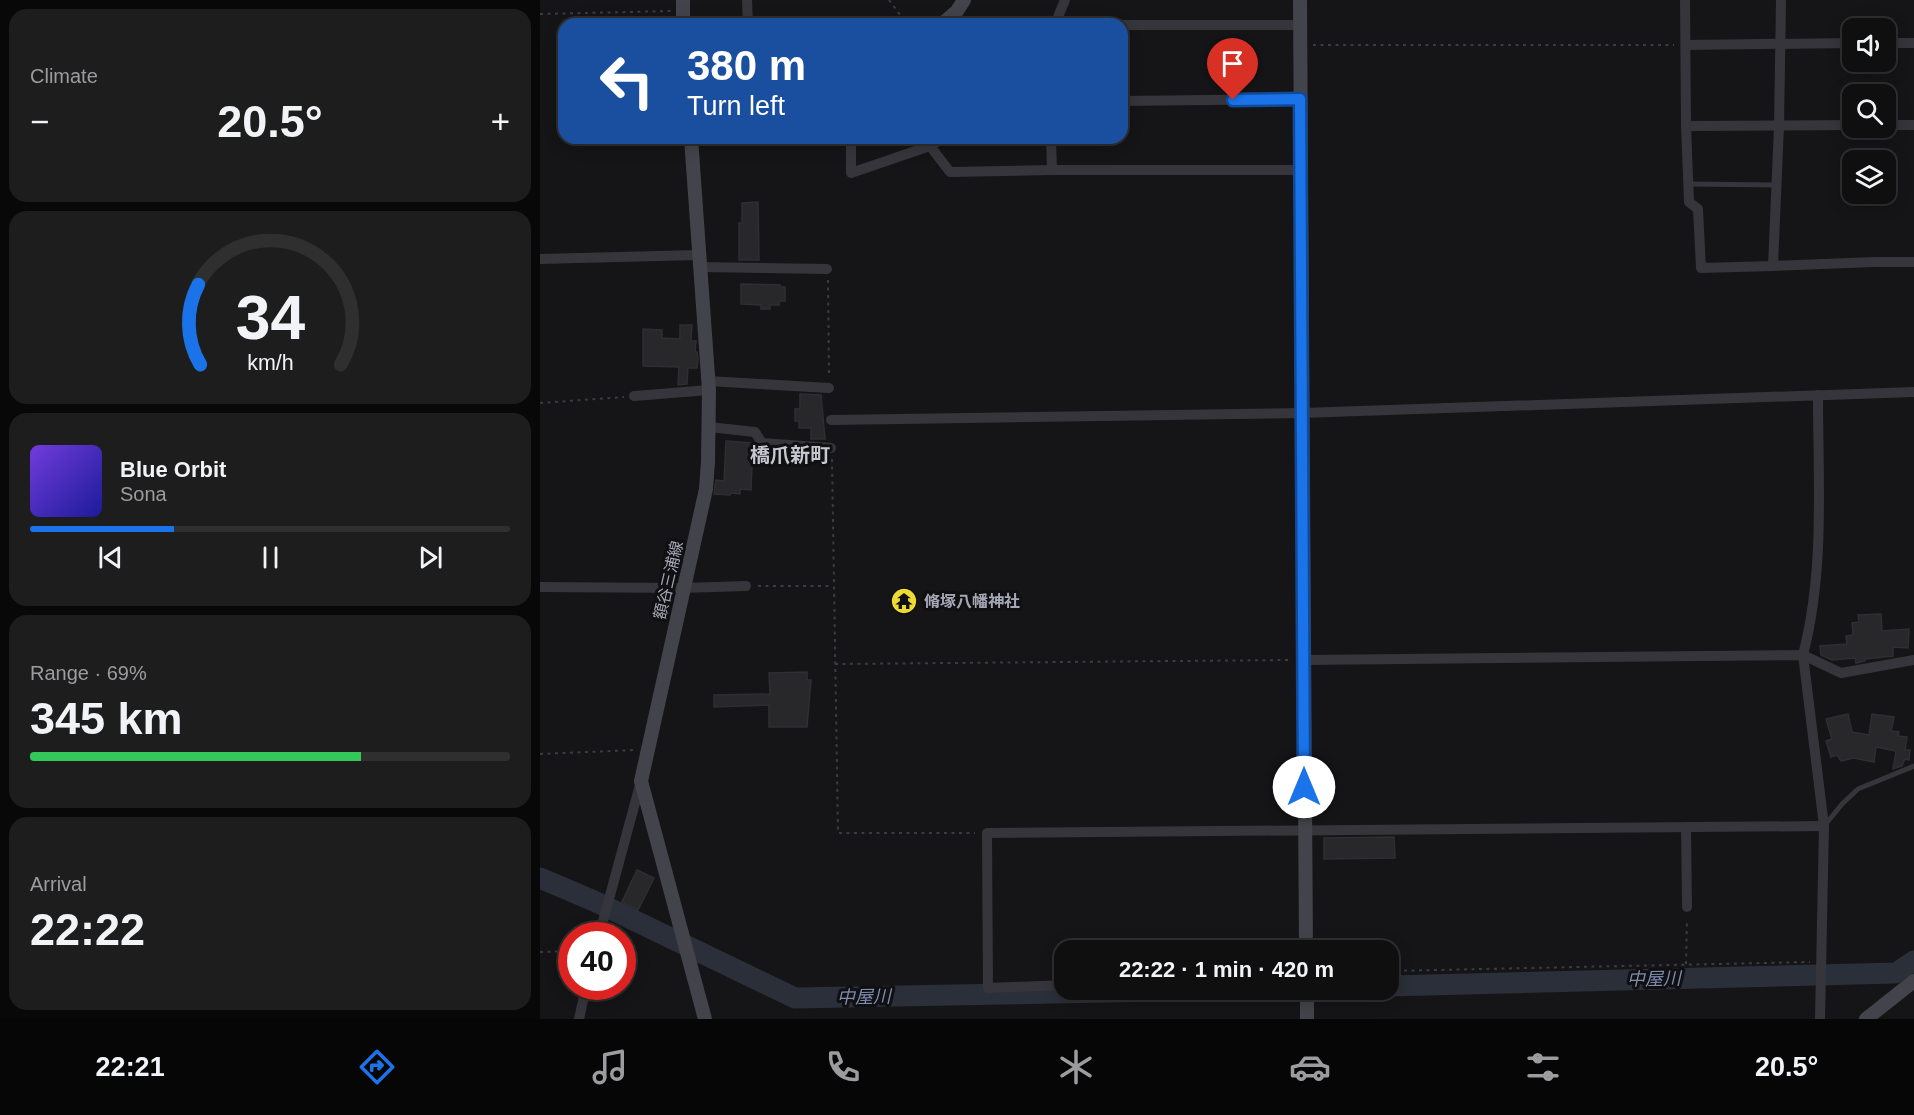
<!DOCTYPE html>
<html lang="en">
<head>
<meta charset="utf-8">
<style>
	:root { --surface:#100f10; --page:#1e1d1e; --text:#f1f3f6; --muted:#9c9c9f; --line:#302f30; --accent:#1a73e8 }
	body { margin:0; font-family:Arial,"Noto Sans JP",sans-serif; background:var(--page); color:var(--text); height:100vh; display:flex; flex-direction:column; font-size:22px; white-space:nowrap }
	* { box-sizing:border-box; margin:0 }
	p { font-size:20px; color:var(--muted) }
	.icon { flex:none; width:33px; height:33px; fill:none; stroke:currentColor; stroke-width:2; stroke-linecap:round; stroke-linejoin:round }
	.map { position:relative; flex:1; overflow:hidden }
	.sheet { display:flex; flex-direction:column; gap:9px; padding:9px; background:#090809; width:540px }
	.sheet>* { flex:none }
	.top-card { position:absolute; left:18px; top:18px; width:570px; height:126px; border-radius:18px; box-shadow:0 3px 15px #0003,0 0 0 2px var(--line); background:#1a4fa0; color:#fff; overflow:hidden }
	.controls { position:absolute; left:1302px; top:18px; display:grid; gap:12px }
	.controls a { display:grid; place-items:center; width:54px; height:54px; border-radius:12px; background:var(--surface); box-shadow:0 3px 15px #0003,0 0 0 2px var(--line); font-size:30px }
	.speed { position:absolute; left:18px; top:922px; display:flex; gap:12px; font-size:30px; font-weight:700; text-align:center }
	.speed>* { display:grid; place-content:center; width:78px; height:78px; border-radius:50%; background:var(--surface); box-shadow:0 3px 15px #0003,0 0 0 2px var(--line); line-height:1 }
	.speed .limit { border:9px solid #d22; background:#fff; color:#111 }
	.pin { position:absolute; display:grid; place-items:center; width:51px; height:51px; color:#fff; margin:-62px -26px; border-radius:50% 50% 50% 0; rotate:-45deg; box-shadow:0 0 6px #0007 }
	.pin .icon { rotate:45deg }
	.me { position:absolute; width:66px; margin:-33px; rotate:0deg; stroke-linejoin:round; filter:drop-shadow(0 0 4px #0008) }
	.turn { display:flex; align-items:center; gap:21px; height:126px; padding:0 30px; font-size:27px }
	.turn .icon { width:78px; height:78px; stroke-width:2.5 }
	.turn b { display:block; font-size:42px; line-height:51px }
	.big { font-size:45px; font-weight:700; line-height:1.1 }
	.sheet .card { flex:1; display:flex; flex-direction:column; justify-content:center; gap:9px; min-width:0; padding:0 21px; border-radius:18px; background:var(--page) }
	.sheet .dial { align-items:center; gap:0 }
	.dial svg { height:156px; overflow:visible; fill:none; stroke:var(--line); stroke-width:7; stroke-linecap:round; text-anchor:middle }
	.dial text { fill:var(--text); stroke:none }
	.song { display:flex; align-items:center; gap:18px }
	.cover { width:72px; height:72px; border-radius:9px; background:linear-gradient(135deg,hsl(260 70% 55%),hsl(240 70% 35%)) }
	.played { height:6px; border-radius:3px; background:linear-gradient(90deg,var(--accent) 30%,var(--line) 30%) }
	.keys { display:flex; justify-content:space-around; direction:ltr }
	.heat { display:flex; justify-content:space-between; align-items:center; font-size:33px; direction:ltr }
	.charge { height:9px; border-radius:4px; background:linear-gradient(90deg,#34c759 69%,var(--line) 0) }
	.trip { position:absolute; left:514px; top:940px; width:345px; height:60px; border-radius:18px; background:var(--surface); box-shadow:0 3px 15px #0003,0 0 0 2px var(--line); font-weight:700; line-height:60px; text-align:center }
	.tabs { display:flex; height:96px; justify-content:space-around; align-items:center; background:#060606; color:var(--muted) }
	.tabs .icon { width:42px; height:42px }
	.tabs .current { color:var(--accent) }
	.tabs b { font-size:27px; color:var(--text) }
	main { display:flex; flex:1; min-height:0 }
	.map>svg:first-child { display:block }
	.lines { fill:none; stroke-linecap:round; stroke-linejoin:round }
	.river { stroke:#2b2f39; stroke-width:21 }
	.building { fill:#28272a; stroke:#2f2e32; stroke-width:1.5 }
	.path { stroke:#3b3c42; stroke-width:2; stroke-dasharray:3 4.5; stroke-linecap:butt }
	.lane { stroke:#36353b; stroke-width:5 }
	.street { stroke:#36353b; stroke-width:10 }
	.secondary { stroke:#43434b; stroke-width:14 }
	.route-casing { stroke:#114b97; stroke-width:15 }
	.route { stroke:#1a73e8; stroke-width:10 }
	.labels { text-anchor:middle; stroke-width:6; stroke-linejoin:round; paint-order:stroke }
	.street-label { font-size:16px; fill:#a6a7b6; stroke:#100f11 }
	.poi-label { font-size:16px; font-weight:bold; fill:#a6a7b6; stroke:#100f11; text-anchor:start }
	.water-label { font-size:18px; font-style:italic; fill:#7e8db0; stroke:#100f11 }
	.quarter-label { font-size:20px; font-weight:bold; fill:#c7c7d2; stroke:#100f11 }
</style>
</head>
<body>
<main>
<section class="sheet">
<div class="card"><p>Climate</p>
<div class="heat"><a>−</a><b class="big">20.5°</b><a>+</a></div>
</div>
<div class="card dial"><svg viewBox="0 0 100 80">
<path d="M14 69A42 42 0 1 1 86 69"/>
<path d="M14 69A42 42 0 0 1 13 28" stroke="#1a73e8"/>
<text x="50" y="56" font-size="32" font-weight="700">34</text>
<text x="50" y="72" font-size="11">km/h</text>
</svg></div>
<div class="card">
<div class="song"><i class="cover"></i><div><b>Blue Orbit</b><p>Sona</p></div></div>
<div class="played"></div>
<div class="keys"><svg class="icon" aria-label="previous" viewBox="0 0 24 24"><path d="M18 5L8 12l10 7zM5 5v14"/></svg><svg class="icon" aria-label="pause" viewBox="0 0 24 24"><path d="M8 5v14M16 5v14"/></svg><svg class="icon" aria-label="next" viewBox="0 0 24 24"><path d="M6 5l10 7-10 7zM19 5v14"/></svg></div>
</div>
<div class="card"><p>Range · 69%</p><b class="big">345 km</b><div class="charge"></div></div>
<div class="card"><p>Arrival</p><b class="big">22:22</b></div>
</section>
<div class="map">
<svg width="1374" height="1019" viewBox="0 0 1374 1019">
	<rect width="100%" height="100%" fill="#151416"/>
	<g class="lines">
		<!-- river -->
		<g class="river">
			<polyline points="0,878 54,901 255,998 675,990"/>
			<polyline points="849,986 1356,973 1374,961"/>
		</g>
	</g>
	<!-- building -->
	<g class="building">
		<polygon points="218,202 219,260 199,260 199,223 202,223 202,203"/>
		<polygon points="201,284 240,285 240,287 245,287 245,301 239,301 239,305 230,305 230,309 221,309 221,305 201,304"/>
		<polygon points="140,325 152,325 151,341 156,341 155,352 157,352 158,360 157,368 148,368 147,384 138,385 139,367 103,366 103,329 122,330 122,338 140,339"/>
		<polygon points="260,394 281,395 285,439 271,439 271,428 259,428 259,421 255,421 255,409 260,409"/>
		<polygon points="186,441 213,443 211,490 200,489 200,494 191,493 190,495 174,494 176,480 184,481"/>
		<polygon points="1341,614 1342,631 1369,629 1368,648 1353,647 1353,656 1325,659 1325,661 1316,663 1315,658 1292,660 1281,655 1280,646 1307,644 1306,636 1313,635 1312,623 1319,622 1318,615"/>
		<polygon points="267,672 267,680 271,680 267,727 229,727 229,705 174,707 174,695 230,694 229,673"/>
		<polygon points="1308,714 1312,732 1329,735 1332,714 1354,717 1351,731 1359,732 1358,736 1367,737 1365,750 1370,750 1369,760 1365,759 1362,766 1353,769 1356,751 1336,747 1334,762 1314,758 1301,761 1297,755 1291,757 1286,741 1292,739 1286,719"/>
		<polygon points="854,837 855,858 784,859 784,838"/>
		<polygon points="97,870 114,878 98,910 82,902"/>
	</g>
	<g class="lines">
		<!-- path -->
		<g class="path">
			<polyline points="349,0 367,24"/>
			<polyline points="0,14 132,11"/>
			<polyline points="425,18 432,24"/>
			<polyline points="773,45 1134,45"/>
			<polyline points="288,280 289,376"/>
			<polyline points="0,403 84,397"/>
			<polyline points="292,459 298,833 435,833"/>
			<polyline points="218,586 293,586"/>
			<polyline points="295,664 751,660"/>
			<polyline points="0,754 95,750"/>
			<polyline points="0,952 32,951"/>
			<polyline points="1146,964 1147,919"/>
			<polyline points="849,971 1270,962"/>
		</g>
		<!-- lane -->
		<g class="lane">
			<polyline points="1149,184 1236,185"/>
			<polyline points="1285,825 1302,804 1318,789 1374,766"/>
		</g>
		<!-- street -->
		<g class="street">
			<polyline points="207,0 208,24"/>
			<polyline points="1145,0 1146,126 1312,125"/>
			<polyline points="1241,0 1239,126 1233,266 1334,262 1374,262"/>
			<polyline points="515,24 525,0"/>
			<polyline points="582,25 760,25"/>
			<polyline points="1346,43 1374,43"/>
			<polyline points="1146,45 1312,43"/>
			<polyline points="582,101 760,99"/>
			<polyline points="1346,125 1374,125"/>
			<polyline points="1146,126 1149,202 1158,209 1161,268 1233,266"/>
			<polyline points="311,138 311,173 390,146 403,138"/>
			<polyline points="511,138 512,170 761,170"/>
			<polyline points="390,146 410,172 512,170"/>
			<polyline points="0,259 158,255"/>
			<polyline points="159,267 287,269"/>
			<polyline points="168,381 289,388"/>
			<path d="M1278,395C1278,482 1285,570 1263,655L1284,826L1280,1019"/>
			<polyline points="94,396 169,390"/>
			<polyline points="291,420 762,413 1374,392"/>
			<polyline points="169,427 215,432 222,443 291,448"/>
			<polyline points="0,587 143,588 206,586"/>
			<polyline points="764,660 1263,655 1301,673 1374,660"/>
			<polyline points="1146,827 1147,907"/>
			<polyline points="59,936 101,781"/>
			<polyline points="525,985 448,988 447,833 1284,826"/>
			<polyline points="39,1019 46,987"/>
		</g>
		<!-- secondary -->
		<g class="secondary">
			<polyline points="760,0 766,951"/>
			<polyline points="143,24 143,0"/>
			<polyline points="402,24 417,11 424,0"/>
			<polyline points="151,138 169,390 168,462 166,489 101,781 165,1019"/>
			<polyline points="767,990 767,1019"/>
			<polyline points="1326,1019 1374,981"/>
		</g>
	</g>
	<g class="lines">
		<!-- route casing -->
		<g class="route-casing">
			<polyline id="route" points="693,100 760,99 764,787"/>
		</g>
		<!-- route -->
		<use href="#route" class="route"/>
	</g>
	<!-- icons -->
	<defs>
		<g id="temple-disc" transform="scale(1.35)"><circle r="9.5" fill="#edda35" stroke="#100f11"/><path d="M0-6L5-2H3V0L6.5 2.5H4V6H1.5V3h-3V6H-4V2.5H-6.5L-3 0V-2H-5Z" fill="#111"/></g>
	</defs>
	<g fill-rule="evenodd">
		<use href="#temple-disc" x="364" y="601"/>
	</g>
	<g class="labels">
		<!-- street labels -->
		<g class="street-label">
			<text transform="translate(128 580) rotate(-77)" y="6">額谷三浦線</text>
		</g>
		<!-- poi labels -->
		<g class="poi-label">
			<text x="384" y="607">脩塚八幡神社</text>
		</g>
		<!-- water labels -->
		<g class="water-label">
			<text transform="translate(1114 979) rotate(-1)" y="6">中屋川</text>
			<text transform="translate(324 997) rotate(-1)" y="6">中屋川</text>
		</g>
		<!-- quarter labels -->
		<g class="quarter-label">
			<text x="250" y="462">橋爪新町</text>
		</g>
	</g>
</svg>
<div class="controls">
<a><svg class="icon" aria-label="sound" viewBox="0 0 24 24"><path d="M4 9h4l5-4v14l-5-4H4zM17 9q2 3 0 6"/></svg></a>
<a><svg class="icon" aria-label="search" viewBox="0 0 24 24"><circle cx="10" cy="10" r="6"/><path d="M15 15l6 6"/></svg></a>
<a><svg class="icon" aria-label="layers" viewBox="0 0 24 24"><path d="M12 4l9 5-9 5-9-5zM3 14l9 5 9-5"/></svg></a>
</div>
<div class="speed"><div class="limit">40</div></div>
<div class="pin" style="left:693px;top:100px;background:#d93025"><svg class="icon" aria-label="arrive" viewBox="0 0 24 24"><path d="M6 21V4h12l-3 4 3 4H6"/></svg></div>
<svg class="me" style="left:764px;top:787px" viewBox="-20 -20 40 40"><circle r="19" fill="#fff"/><path d="M0-13L10 11 0 6-10 11z" fill="#1a73e8"/></svg>
<div class="trip">22:22 · 1 min · 420 m</div>
<div class="top-card">
<div class="turn"><svg class="icon" aria-label="left" viewBox="0 0 24 24"><path d="M17 20v-9H6M10 6l-5 5 5 5"/></svg><div><b>380 m</b>Turn left</div></div>
</div>
</div>
</main>
<nav class="tabs">
<b>22:21</b>
<svg class="icon current" aria-label="directions" viewBox="0 0 24 24"><path d="M12 3l9 9-9 9-9-9zM9 14v-3h6M13 9l2 2-2 2"/></svg>
<svg class="icon" aria-label="music" viewBox="0 0 24 24"><path d="M9 18V5l10-2v13"/><circle cx="6" cy="18" r="3"/><circle cx="16" cy="16" r="3"/></svg>
<svg class="icon" aria-label="phone" viewBox="0 0 24 24"><path d="M5 4h4l2 5-3 2q2 4 5 5l2-3 5 2v4C11 20 4 13 5 4z"/></svg>
<svg class="icon" aria-label="climate" viewBox="0 0 24 24"><path d="M12 3v18M4 7l16 10M4 17L20 7"/></svg>
<svg class="icon" aria-label="car" viewBox="0 0 24 24"><path d="M5 17H2v-5l4-1 3-4h7l3 4 3 1v5h-3M9 17h6M6 11h13"/><circle cx="7" cy="17" r="2"/><circle cx="17" cy="17" r="2"/></svg>
<svg class="icon" aria-label="filters" viewBox="0 0 24 24"><path d="M4 7h16M4 17h16"/><circle cx="9" cy="7" r="2"/><circle cx="15" cy="17" r="2"/></svg>
<b>20.5°</b>
</nav>
</body>
</html>
